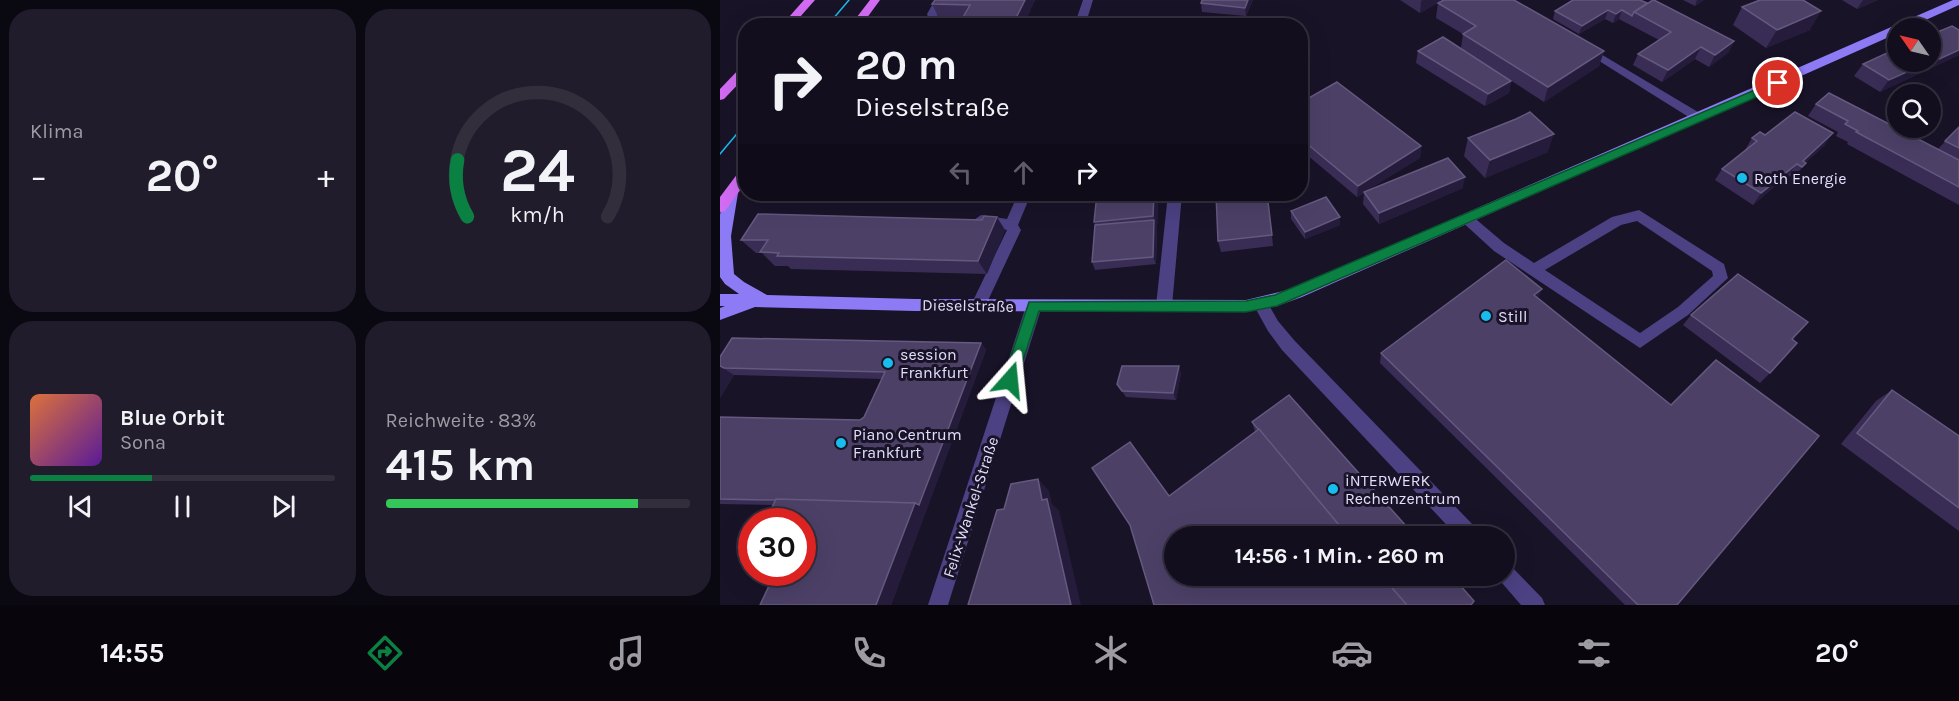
<!DOCTYPE html>
<html lang="de">
<head>
<meta charset="utf-8">
<style>
	:root { --surface:#130e1e; --page:#201c2b; --text:#f1f3f6; --muted:#9d9ca4; --line:#322e3c; --accent:#0b8043 }
	body { margin:0; font-family:Karla,sans-serif; background:var(--page); color:var(--text); height:100vh; display:flex; flex-direction:column; font-size:22px; white-space:nowrap }
	* { box-sizing:border-box; margin:0 }
	p { font-size:20px; color:var(--muted) }
	.icon { flex:none; width:33px; height:33px; fill:none; stroke:currentColor; stroke-width:2; stroke-linecap:round; stroke-linejoin:round }
	.map { position:relative; flex:1; overflow:hidden }
	.panel { display:flex; flex-direction:column; gap:9px; padding:9px; background:#0a0810; width:720px }
	.panel>* { flex:none }
	.hud { position:absolute; left:18px; top:18px; width:570px; height:183px; border-radius:24px; box-shadow:0 6px 24px #0002,0 0 0 2px var(--line); background:#130e1e; color:var(--text); overflow:hidden }
	.needle { width:39px; rotate:304deg }
	.buttons { position:absolute; left:1167px; top:18px; display:grid; gap:12px }
	.buttons a { display:grid; place-items:center; width:54px; height:54px; border-radius:50%; background:var(--surface); box-shadow:0 6px 24px #0002,0 0 0 2px var(--line); font-size:30px }
	.speed { position:absolute; left:18px; top:508px; display:flex; gap:12px; font-size:30px; font-weight:700; text-align:center }
	.speed>* { display:grid; place-content:center; width:78px; height:78px; border-radius:50%; background:var(--surface); box-shadow:0 6px 24px #0002,0 0 0 2px var(--line); line-height:1 }
	.speed .limit { border:9px solid #d22; background:#fff; color:#111 }
	.pin { position:absolute; display:grid; place-items:center; width:51px; height:51px; color:#fff; margin:-26px; border:3px solid #fff; border-radius:50%; box-shadow:0 2px 6px #0007 }
	.me { position:absolute; width:66px; margin:-33px; rotate:18deg; stroke-linejoin:round; filter:drop-shadow(0 0 4px #0008) }
	.turn { display:flex; align-items:center; gap:21px; height:126px; padding:0 18px; font-size:27px }
	.turn .icon { width:78px; height:78px; stroke-width:2.5 }
	.turn b { display:block; font-size:42px; line-height:51px }
	.lanes { display:flex; align-items:center; height:57px; padding:0 18px; background:#0003; justify-content:center; gap:30px; direction:ltr }
	.lanes .off { opacity:.35 }
	.big { font-size:45px; font-weight:700; line-height:1.1 }
	.panel .widget { flex:1; display:flex; flex-direction:column; justify-content:center; gap:9px; min-width:0; padding:0 21px; border-radius:24px; background:var(--page) }
	.panel .dial { align-items:center; gap:0 }
	.dial svg { height:156px; overflow:visible; fill:none; stroke:var(--line); stroke-width:7; stroke-linecap:round; text-anchor:middle }
	.dial text { fill:var(--text); stroke:none }
	.song { display:flex; align-items:center; gap:18px }
	.cover { width:72px; height:72px; border-radius:9px; background:linear-gradient(135deg,hsl(20 70% 55%),hsl(270 70% 35%)) }
	.played { height:6px; border-radius:3px; background:linear-gradient(90deg,var(--accent) 40%,var(--line) 40%) }
	.keys { display:flex; justify-content:space-around; direction:ltr }
	.heat { display:flex; justify-content:space-between; align-items:center; font-size:33px; direction:ltr }
	.charge { height:9px; border-radius:4px; background:linear-gradient(90deg,#34c759 83%,var(--line) 0) }
	.panel .tiles { flex:1; display:grid; gap:9px; grid-template-columns:repeat(2,1fr) }
	.trip { position:absolute; left:444px; top:526px; width:351px; height:60px; border-radius:30px; background:var(--surface); box-shadow:0 6px 24px #0002,0 0 0 2px var(--line); font-weight:700; line-height:60px; text-align:center }
	.menu { display:flex; height:96px; justify-content:space-around; align-items:center; background:#08060c; color:var(--muted) }
	.menu .icon { width:42px; height:42px }
	.menu .current { color:var(--accent) }
	.menu b { font-size:27px; color:var(--text) }
	main { display:flex; flex:1; min-height:0 }
	.map>svg:first-child { display:block }
	.lines { fill:none; stroke-linecap:round; stroke-linejoin:round }
	.service { fill:#4c4183; fill-rule:evenodd }
	.minor { fill:#4c4183; fill-rule:evenodd }
	.secondary { fill:#8d7bf5; fill-rule:evenodd }
	.primary { fill:#d26cf3; fill-rule:evenodd }
	.tram { stroke:#18bded; stroke-width:1.5 }
	.wall { fill:#3a2d55 }
	.shaded-wall { fill:#251b3b }
	.building { fill:#4c4067; stroke:#64597e; stroke-width:1.5 }
	.route { fill:#0b8043; stroke:#07532c; stroke-width:1.5 }
	.poi-dot { fill:#18bded; stroke:#191328; stroke-width:2 }
	.labels { text-anchor:middle; stroke-width:6; stroke-linejoin:round; paint-order:stroke }
	.poi-label { font-size:16px; fill:#e4ddfc; stroke:#191328; text-anchor:start }
	.street-label { font-size:16px; fill:#e4ddfc; stroke:#191328 }
</style>
</head>
<body>
<main>
<section class="panel">
<div class="tiles">
<div class="widget"><p>Klima</p>
<div class="heat"><a>−</a><b class="big">20°</b><a>+</a></div>
</div>
<div class="widget dial"><svg viewBox="0 0 100 80">
<path d="M14 69A42 42 0 1 1 86 69"/>
<path d="M14 69A42 42 0 0 1 9 40" stroke="#0b8043"/>
<text x="50" y="56" font-size="32" font-weight="700">24</text>
<text x="50" y="72" font-size="11">km/h</text>
</svg></div>
<div class="widget">
<div class="song"><i class="cover"></i><div><b>Blue Orbit</b><p>Sona</p></div></div>
<div class="played"></div>
<div class="keys"><svg class="icon" aria-label="previous" viewBox="0 0 24 24"><path d="M18 5L8 12l10 7zM5 5v14"/></svg><svg class="icon" aria-label="pause" viewBox="0 0 24 24"><path d="M8 5v14M16 5v14"/></svg><svg class="icon" aria-label="next" viewBox="0 0 24 24"><path d="M6 5l10 7-10 7zM19 5v14"/></svg></div>
</div>
<div class="widget"><p>Reichweite · 83%</p><b class="big">415 km</b><div class="charge"></div></div>
</div>
</section>
<div class="map">
<svg width="1239" height="605" viewBox="0 0 1239 605">
	<rect width="100%" height="100%" fill="#191328"/>
	<g class="lines">
		<!-- service -->
		<g class="service">
			<polygon points="215,0 225,0 217,14 222,26 211,26 207,14"/>
			<polygon points="363,0 373,0 365,26 354,26"/>
			<polygon points="864,44 983,115 983,121 975,121 860,49 860,45"/>
			<polygon points="298,194 311,194 298,225 301,230 264,309 259,311 254,309 251,305 287,230 261,225 254,220 261,215 287,219"/>
			<polygon points="448,194 462,194 452,306 449,310 444,312 439,310 436,306"/>
			<path d="M919,210L1004,264L1008,278L968,315L920,348L774,251L739,219L746,214L751,215L784,243L814,263L892,217ZM917,221L992,271L993,276L958,307L920,333L825,270L901,225Z"/>
		</g>
		<!-- minor -->
		<g class="minor">
			<polygon points="541,298 546,300 558,321 574,340 758,530 760,537 738,537 562,350 548,331 533,304 536,300"/>
			<polygon points="314,300 319,302 322,306 228,605 208,605 306,306 309,302"/>
			<polygon points="784,564 791,566 822,598 825,605 801,605 776,576 784,576"/>
		</g>
		<!-- secondary -->
		<polygon class="secondary" points="1233,0 1239,0 1239,5 1188,28 1178,28 1178,33 582,297 557,306 526,312 195,311 35,307 0,320 0,308 5,306 0,306 0,294 19,294 5,284 0,277 0,215 4,193 11,188 18,193 11,236 14,274 24,282 47,295 195,299 526,300 572,289"/>
		<!-- primary -->
		<g class="primary">
			<polygon points="84,0 95,0 72,26 61,26"/>
			<polygon points="150,0 160,0 141,26 130,26"/>
			<polygon points="22,66 26,66 26,76 4,99 0,100 0,89"/>
			<polygon points="26,168 26,182 5,211 0,212 0,197 21,169"/>
		</g>
		<!-- tram -->
		<g class="tram">
			<polyline points="107,26 129,0"/>
			<polyline points="0,154 26,123"/>
		</g>
	</g>
	<!-- wall -->
	<g class="wall">
		<polygon points="215,0 315,0 303,26 238,26 243,16 218,16 212,4"/>
		<polygon points="482,0 533,0 526,16 482,12 481,3"/>
		<polygon points="680,0 723,0 700,13"/>
		<polygon points="963,0 984,0 975,6"/>
		<polygon points="1122,0 1158,0 1137,9"/>
		<polygon points="718,3 884,51 879,66 824,102 741,48 743,34 716,18"/>
		<polygon points="927,3 1014,41 1008,53 989,67 975,59 942,82 913,65 918,54 939,40 899,19 893,23 885,19 859,34 833,19 835,11"/>
		<polygon points="1022,7 1090,30 1046,48 1013,25"/>
		<polygon points="698,51 791,81 789,93 765,106 696,63"/>
		<polygon points="1239,55 1160,92 1134,76 1143,64 1178,62"/>
		<polygon points="580,103 701,146 700,158 646,191 743,188 659,224 643,204 644,193 637,197 580,149"/>
		<polygon points="1096,104 1218,149 1239,127 1239,205 1127,144 1128,142 1116,136 1118,132 1088,116"/>
		<polygon points="796,119 828,152 765,178 744,156 748,138"/>
		<polygon points="1045,135 1105,145 1086,162 1078,174 1073,178 1068,175 1033,205 995,180 1002,169 1026,150 1025,150 1032,138"/>
		<polygon points="66,194 220,194 217,200 72,200"/>
		<polygon points="377,194 438,194 436,264 375,270 372,262 375,225 374,222"/>
		<polygon points="548,194 553,246 501,252 498,241"/>
		<polygon points="571,211 620,217 620,225 585,239 571,219"/>
		<polygon points="285,230 267,274 71,269 68,266 55,266 42,253 36,253 21,240"/>
		<polygon points="818,298 957,605 905,605 660,363 661,353"/>
		<polygon points="971,315 1072,339 1050,373 1040,383 963,325"/>
		<polygon points="261,343 266,350 171,605 82,573 53,505 0,504 0,417 140,420 144,417 162,379 14,375 0,398 0,357"/>
		<polygon points="461,373 456,400 406,397 397,384"/>
		<polygon points="1172,390 1239,436 1239,531 1121,444 1156,401"/>
		<polygon points="532,422 696,537 535,432"/>
	</g>
	<!-- shaded-wall -->
	<g class="shaded-wall">
		<polygon points="305,0 315,0 303,26 292,26"/>
		<polygon points="528,0 533,0 526,16 525,8"/>
		<polygon points="703,0 723,0 700,13 701,1"/>
		<polygon points="977,0 984,0 975,6"/>
		<polygon points="1143,0 1158,0 1137,9"/>
		<polygon points="888,10 885,19 859,34 862,26"/>
		<polygon points="902,10 899,19 893,23 896,14"/>
		<polygon points="1101,11 1090,30 1046,48 1057,30"/>
		<polygon points="1014,41 1008,53 989,67 995,55"/>
		<polygon points="981,47 975,59 942,82 948,70"/>
		<polygon points="1239,50 1239,55 1160,92 1169,80 1207,63"/>
		<polygon points="884,51 879,66 824,102 828,87"/>
		<polygon points="791,81 789,93 765,106 768,94"/>
		<polygon points="1113,133 1105,145 1081,166 1083,161"/>
		<polygon points="834,134 828,152 765,178 770,160"/>
		<polygon points="701,146 700,158 637,197 638,186"/>
		<polygon points="1086,163 1078,174 1073,178 1082,167"/>
		<polygon points="1077,164 1068,175 1033,205 1041,193"/>
		<polygon points="745,177 743,188 659,224 659,213"/>
		<polygon points="212,194 220,194 217,200"/>
		<polygon points="434,194 438,194 436,264 433,257"/>
		<polygon points="277,217 285,230 267,274 258,261"/>
		<polygon points="620,217 620,225 585,239 585,232"/>
		<polygon points="822,289 818,299 814,295"/>
		<polygon points="261,343 266,350 171,605 156,605 195,503"/>
		<polygon points="0,366 14,375 0,398"/>
		<polygon points="459,366 461,373 456,400 453,393"/>
		<polygon points="318,479 329,491 332,504 339,510 361,605 351,605 322,500"/>
	</g>
	<!-- building -->
	<g class="building">
		<polygon points="215,0 305,0 292,26 238,26 250,5 212,4"/>
		<polygon points="482,0 528,0 525,8 481,3"/>
		<polygon points="724,0 794,0 884,51 828,87 743,34 756,26 718,3"/>
		<polygon points="853,0 920,0 927,3 914,12 912,16 902,10 896,14 888,10 862,26 835,11"/>
		<polygon points="933,0 934,0 1014,41 995,55 981,47 948,70 918,54 951,32 914,12"/>
		<polygon points="1040,0 1083,0 1101,11 1057,30 1022,7"/>
		<polygon points="1232,26 1239,30 1239,50 1204,66 1207,63 1204,62 1210,62 1210,35"/>
		<polygon points="723,37 791,81 768,94 698,51"/>
		<polygon points="1178,48 1178,62 1204,62 1207,63 1169,80 1143,64"/>
		<polygon points="617,82 701,146 638,186 580,138 580,103"/>
		<polygon points="1109,93 1239,160 1239,187 1136,132 1138,131 1125,124 1128,121 1096,104"/>
		<polygon points="810,112 834,134 770,160 748,138 796,119"/>
		<polygon points="1075,112 1113,133 1083,161 1086,163 1082,167 1077,164 1041,193 1002,169 1037,141 1032,138 1040,132 1045,135"/>
		<polygon points="1239,127 1239,148 1225,141"/>
		<polygon points="728,158 745,177 659,213 644,192"/>
		<polygon points="377,194 434,194 433,216 374,222"/>
		<polygon points="496,194 547,194 552,235 498,241"/>
		<polygon points="606,197 620,217 585,232 571,211"/>
		<polygon points="38,214 262,220 264,216 277,217 258,261 57,256 59,253 40,252 48,240 21,240"/>
		<polygon points="434,220 433,257 372,262 375,225"/>
		<polygon points="786,260 822,289 814,295 951,405 996,360 1099,436 957,605 918,605 661,353"/>
		<polygon points="1018,274 1088,322 1072,339 1077,343 1050,373 971,315"/>
		<polygon points="12,338 261,343 199,505 195,503 0,499 0,417 140,420 144,417 165,372 4,368 0,366 0,357"/>
		<polygon points="402,366 459,366 453,393 402,391 397,384"/>
		<polygon points="1172,390 1239,436 1239,508 1137,433"/>
		<polygon points="569,395 696,537 629,537 532,422"/>
		<polygon points="539,429 629,537 454,537 454,576 662,576 687,605 434,605 410,525 372,468 410,442 449,496"/>
		<polygon points="318,479 322,500 327,499 351,605 248,605 277,510 284,509 291,484"/>
		<polygon points="56,499 195,503 156,605 40,605 55,573 82,573 82,522 45,522"/>
		<polygon points="662,576 732,576 754,601 751,605 687,605"/>
	</g>
	<!-- route -->
	<polygon class="route" points="1058,80 1064,83 1062,86 557,306 526,312 319,311 295,385 290,387 285,385 283,380 309,302 526,301 555,295"/>
	<!-- markers -->
	<g class="poi-dot">
		<circle cx="1022" cy="178" r="6"/>
		<circle cx="766" cy="316" r="6"/>
		<circle cx="168" cy="363" r="6"/>
		<circle cx="121" cy="443" r="6"/>
		<circle cx="613" cy="489" r="6"/>
	</g>
	<g class="labels">
		<!-- poi labels -->
		<g class="poi-label">
			<text x="1034" y="184">Roth Energie</text>
			<text x="778" y="322">Still</text>
			<text x="180" y="360">session<tspan x="180" dy="18">Frankfurt</tspan></text>
			<text x="133" y="440">Piano Centrum<tspan x="133" dy="18">Frankfurt</tspan></text>
			<text x="625" y="486">iNTERWERK<tspan x="625" dy="18">Rechenzentrum</tspan></text>
		</g>
		<!-- street labels -->
		<g class="street-label">
			<text transform="translate(248 305) rotate(1)" y="6">Dieselstraße</text>
			<text transform="translate(250 507) rotate(-72)" y="6">Felix-Wankel-Straße</text>
		</g>
	</g>
</svg>
<div class="buttons">
<a><svg class="needle" viewBox="-14 -14 28 28"><path d="M0-13l5 13h-10z" fill="#e53935"/><path d="M0 13l5-13h-10z" fill="#9d9ca4"/></svg></a>
<a><svg class="icon" aria-label="search" viewBox="0 0 24 24"><circle cx="10" cy="10" r="6"/><path d="M15 15l6 6"/></svg></a>
</div>
<div class="speed"><div class="limit">30</div></div>
<div class="pin" style="left:1058px;top:83px;background:#d93025"><svg class="icon" aria-label="arrive" viewBox="0 0 24 24"><path d="M6 21V4h12l-3 4 3 4H6"/></svg></div>
<svg class="me" style="left:290px;top:380px" viewBox="-20 -20 40 40"><path d="M0-17L14 15 0 8-14 15z" fill="#0b8043" stroke="#fff" stroke-width="4"/></svg>
<div class="trip">14:56 · 1 Min. · 260 m</div>
<div class="hud">
<div class="turn"><svg class="icon" aria-label="right" viewBox="0 0 24 24"><path d="M7 20v-9h11M14 6l5 5-5 5"/></svg><div><b>20 m</b>Dieselstraße</div></div>
<div class="lanes"><svg class="icon off" aria-label="left" viewBox="0 0 24 24"><path d="M17 20v-9H6M10 6l-5 5 5 5"/></svg><svg class="icon off" aria-label="ahead" viewBox="0 0 24 24"><path d="M12 20V5M6 11l6-6 6 6"/></svg><svg class="icon" aria-label="right" viewBox="0 0 24 24"><path d="M7 20v-9h11M14 6l5 5-5 5"/></svg></div>
</div>
</div>
</main>
<nav class="menu">
<b>14:55</b>
<svg class="icon current" aria-label="directions" viewBox="0 0 24 24"><path d="M12 3l9 9-9 9-9-9zM9 14v-3h6M13 9l2 2-2 2"/></svg>
<svg class="icon" aria-label="music" viewBox="0 0 24 24"><path d="M9 18V5l10-2v13"/><circle cx="6" cy="18" r="3"/><circle cx="16" cy="16" r="3"/></svg>
<svg class="icon" aria-label="phone" viewBox="0 0 24 24"><path d="M5 4h4l2 5-3 2q2 4 5 5l2-3 5 2v4C11 20 4 13 5 4z"/></svg>
<svg class="icon" aria-label="climate" viewBox="0 0 24 24"><path d="M12 3v18M4 7l16 10M4 17L20 7"/></svg>
<svg class="icon" aria-label="car" viewBox="0 0 24 24"><path d="M5 17H2v-5l4-1 3-4h7l3 4 3 1v5h-3M9 17h6M6 11h13"/><circle cx="7" cy="17" r="2"/><circle cx="17" cy="17" r="2"/></svg>
<svg class="icon" aria-label="filters" viewBox="0 0 24 24"><path d="M4 7h16M4 17h16"/><circle cx="9" cy="7" r="2"/><circle cx="15" cy="17" r="2"/></svg>
<b>20°</b>
</nav>
</body>
</html>
